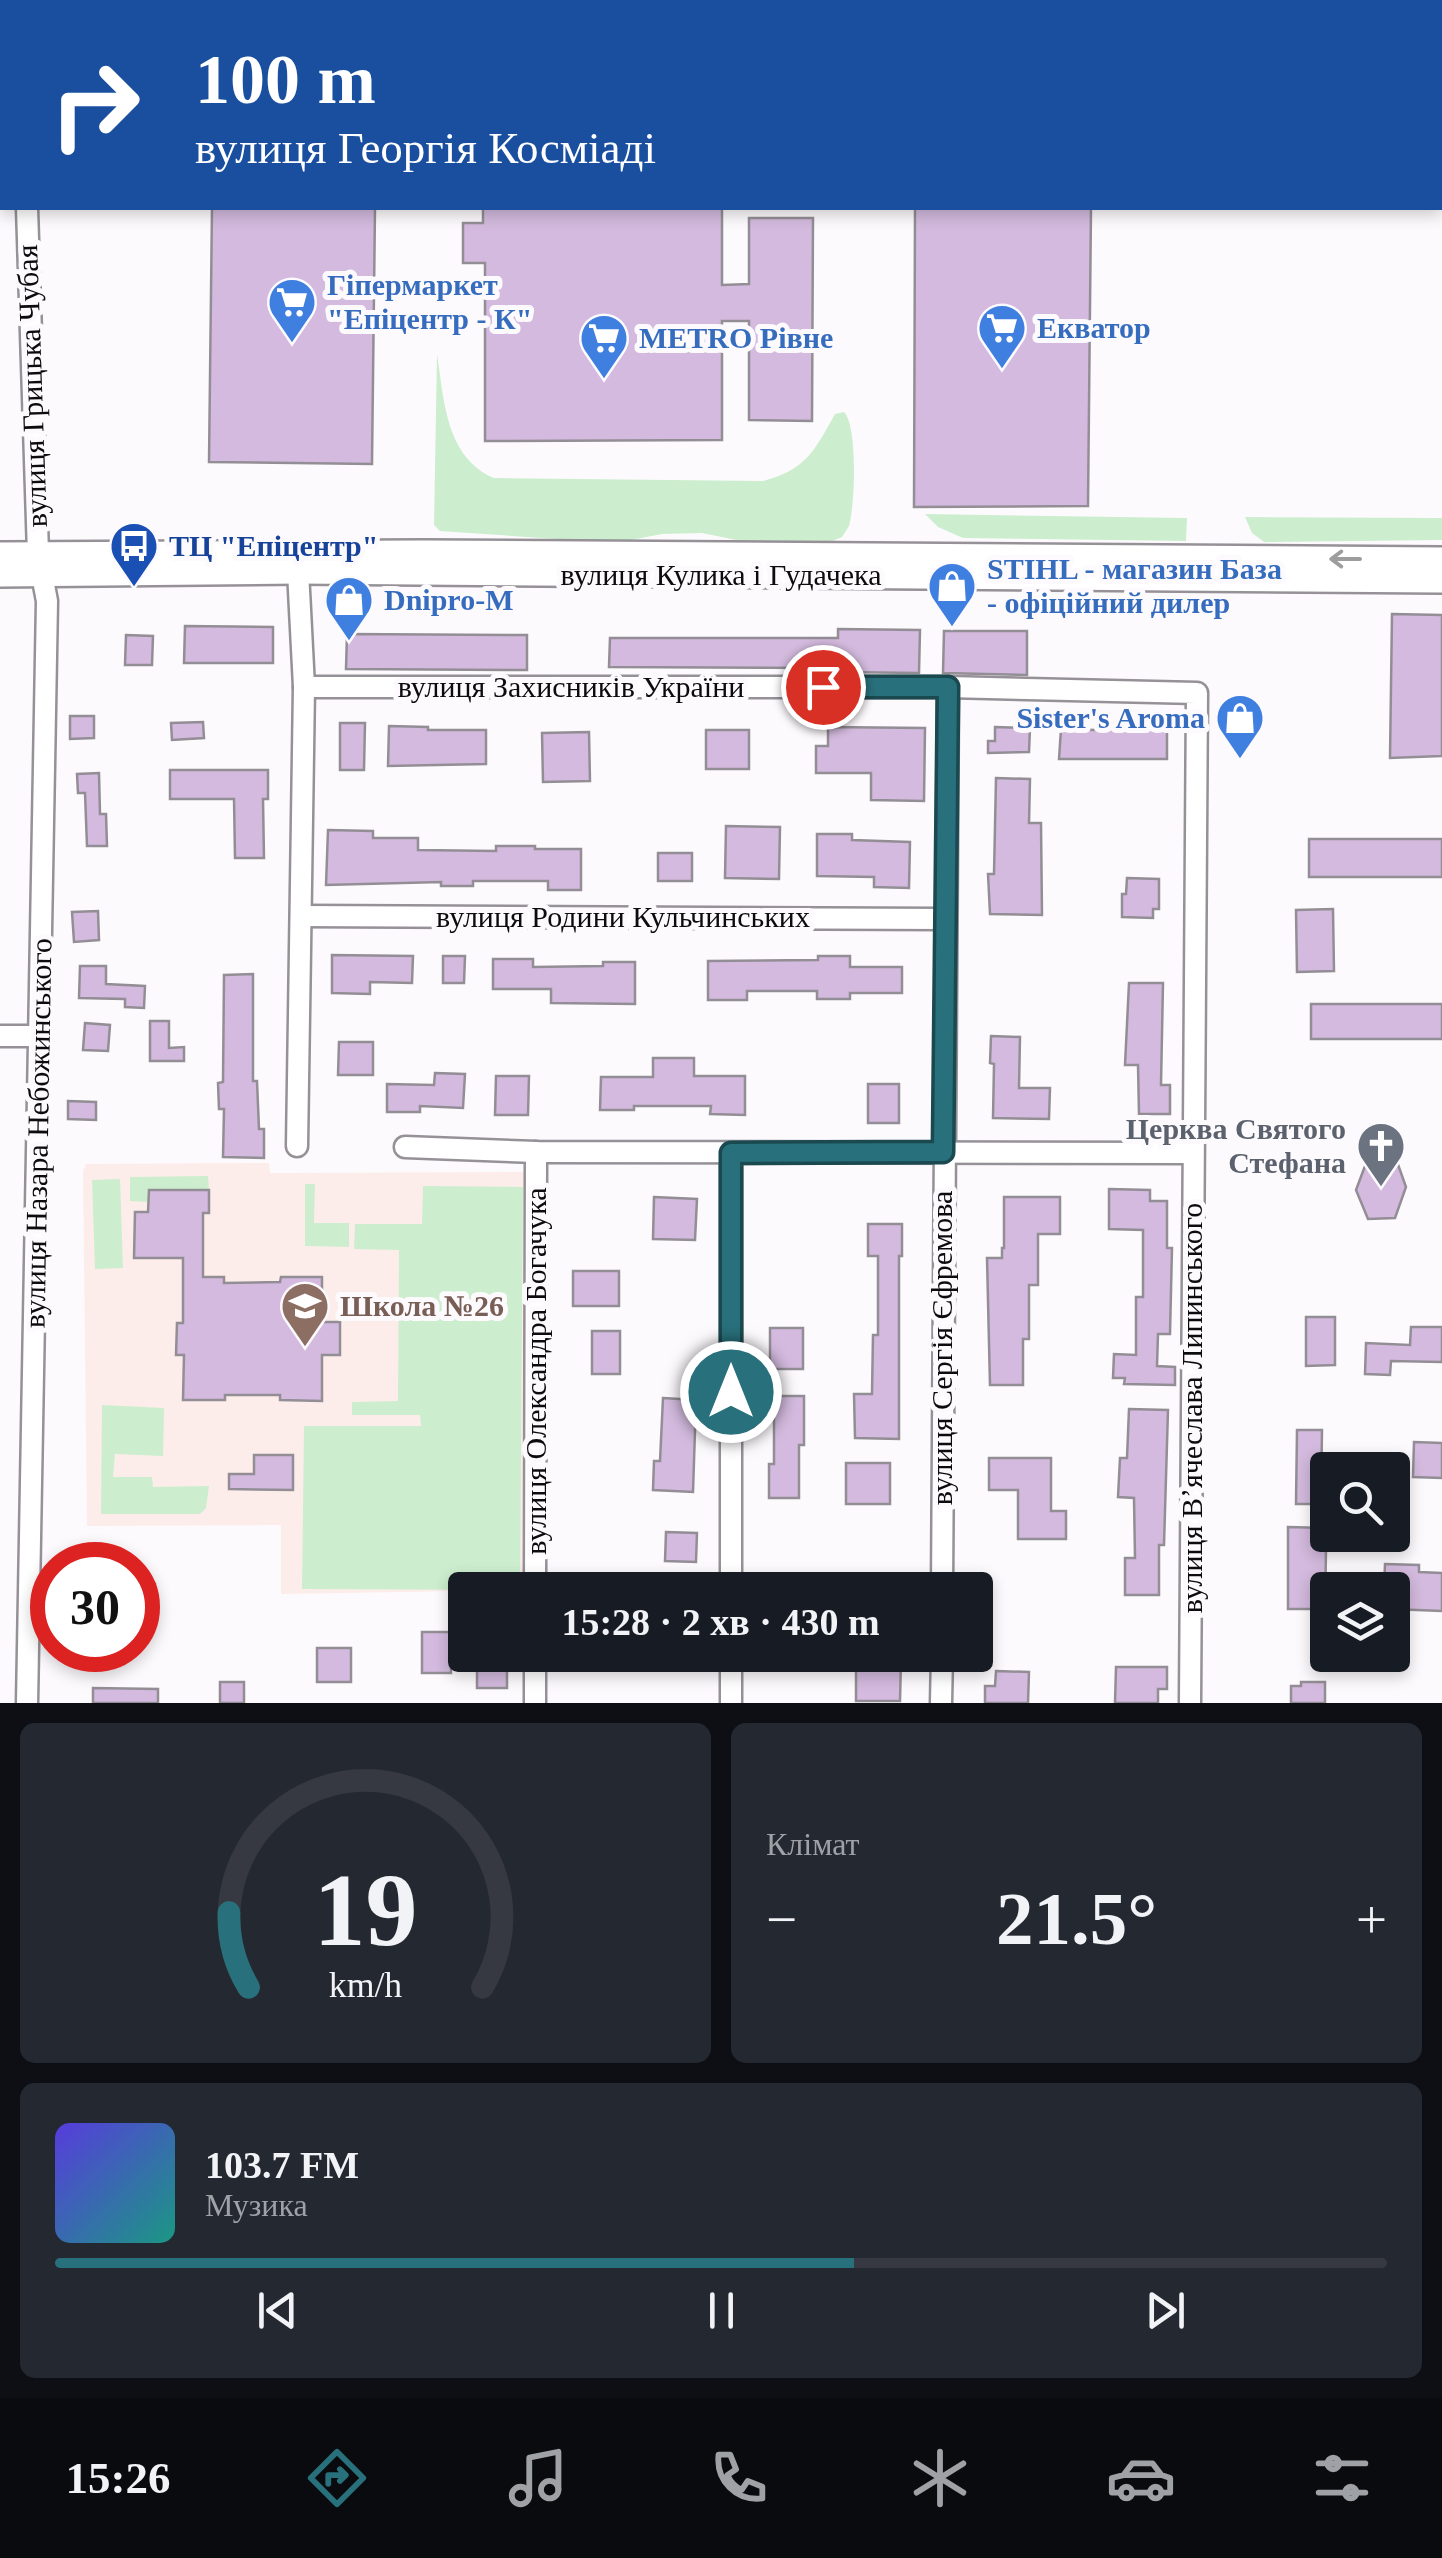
<!DOCTYPE html>
<html lang="uk">
<head>
<meta charset="utf-8">
<style>
	:root { --surface:#171b24; --page:#242831; --text:#f1f3f6; --muted:#9ea1a6; --line:#363941; --accent:#28707b }
	body { margin:0; font-family:Georgia,serif; background:var(--page); color:var(--text); height:100vh; display:flex; flex-direction:column; font-size:38px; white-space:nowrap }
	* { box-sizing:border-box; margin:0 }
	p { font-size:32px; color:var(--muted) }
	.icon { flex:none; width:55px; height:55px; fill:none; stroke:currentColor; stroke-width:2; stroke-linecap:round; stroke-linejoin:round }
	.map { position:relative; height:1703px; overflow:hidden }
	.sheet { display:flex; flex-direction:column; gap:20px; padding:20px; background:#0d0f14; flex:1 }
	.sheet>* { flex:none }
	.hud { position:absolute; left:0px; top:0px; width:1442px; height:210px; box-shadow:0 5px 15px #0003; background:#1a4fa0; color:#fff; overflow:hidden }
	.tools { position:absolute; left:1310px; top:1452px; display:grid; gap:20px }
	.tools a { display:grid; place-items:center; width:100px; height:100px; border-radius:10px; background:var(--surface); box-shadow:0 5px 15px #0003; font-size:50px }
	.speed { position:absolute; left:30px; top:1542px; display:flex; gap:20px; font-size:50px; font-weight:700; text-align:center }
	.speed>* { display:grid; place-content:center; width:130px; height:130px; border-radius:50%; background:var(--surface); box-shadow:0 5px 15px #0003; line-height:1 }
	.speed .limit { border:15px solid #d22; background:#fff; color:#111 }
	.pin { position:absolute; display:grid; place-items:center; width:85px; height:85px; color:#fff; margin:-42px; border:5px solid #fff; border-radius:50%; box-shadow:0 2px 10px #0007 }
	.me { position:absolute; width:110px; margin:-55px; rotate:0deg; stroke-linejoin:round; filter:drop-shadow(0 0 8px #0008) }
	.turn { display:flex; align-items:center; gap:35px; height:210px; padding:0 30px; font-size:45px }
	.turn .icon { width:130px; height:130px; stroke-width:2.5 }
	.turn b { display:block; font-size:70px; line-height:85px }
	.big { font-size:75px; font-weight:800; line-height:1.1 }
	.sheet .card { flex:1; display:flex; flex-direction:column; justify-content:center; gap:15px; min-width:0; padding:0 35px; border-radius:15px; background:var(--page) }
	.sheet .dial { align-items:center; gap:0 }
	.dial svg { height:260px; overflow:visible; fill:none; stroke:var(--line); stroke-width:7; stroke-linecap:round; text-anchor:middle }
	.dial text { fill:var(--text); stroke:none }
	.song { display:flex; align-items:center; gap:30px }
	.cover { width:120px; height:120px; border-radius:15px; background:linear-gradient(135deg,hsl(250 70% 55%),hsl(170 70% 35%)) }
	.played { height:10px; border-radius:5px; background:linear-gradient(90deg,var(--accent) 60%,var(--line) 60%) }
	.keys { display:flex; justify-content:space-around; direction:ltr }
	.heat { display:flex; justify-content:space-between; align-items:center; font-size:55px; direction:ltr }
	.sheet .tiles { flex:1; display:grid; gap:20px; grid-template-columns:1fr 1fr }
	.card:last-child { grid-column:span 2 }
	.trip { position:absolute; left:448px; top:1572px; width:545px; height:100px; border-radius:10px; background:var(--surface); box-shadow:0 5px 15px #0003; font-weight:800; line-height:100px; text-align:center }
	.menu { display:flex; height:160px; justify-content:space-around; align-items:center; background:#090b0e; color:var(--muted) }
	.menu .icon { width:70px; height:70px }
	.menu .selected { color:var(--accent) }
	.menu b { font-size:45px; color:var(--text) }
	.map>svg:first-child { display:block }
	.education { fill:#fdedea }
	.green { fill:#cceece }
	.building { fill:#d3bade; stroke:#938e95; stroke-width:2.5 }
	.lines { fill:none; stroke-linecap:round; stroke-linejoin:round }
	.minor-casing { stroke:#959197; stroke-width:25 }
	.major-casing { stroke:#959197; stroke-width:30 }
	.minor { stroke:#fff; stroke-width:20 }
	.major { stroke:#fff; stroke-width:25 }
	.oneway { stroke:#9e9d9e }
	.route-casing { stroke:#1a4950; stroke-width:25 }
	.route { stroke:#28707b; stroke-width:18 }
	.labels { text-anchor:middle; stroke-width:10; stroke-linejoin:round; paint-order:stroke }
	.shop-label { font-size:30px; font-weight:bold; fill:#366cbe; stroke:#fdfafe; text-anchor:start }
	.street-label { font-size:30px; fill:#0c0b0d; stroke:#fdfafe }
	.transit-label { font-size:30px; font-weight:bold; fill:#164399; stroke:#fdfafe; text-anchor:start }
	.worship-label { font-size:30px; font-weight:bold; fill:#5b616d; stroke:#fdfafe; text-anchor:end }
	.education-label { font-size:30px; font-weight:bold; fill:#785e54; stroke:#fdfafe; text-anchor:start }
</style>
</head>
<body>
<div class="map">
<svg width="1442" height="1703" viewBox="0 0 1442 1703">
	<rect width="100%" height="100%" fill="#fdfafe"/>
	<!-- education -->
	<polygon class="education" points="269,1163 270,1173 524,1172 526,1590 281,1594 281,1525 87,1526 83,1171 86,1164"/>
	<!-- green -->
	<g class="green">
		<path d="M437,354C444,398 445,457 494,478L763,481C806,470 815,450 835,414L844,412C858,426 855,505 849,526L842,537L830,542L756,544L702,533L662,534L615,543L440,531L434,525Z"/>
		<polygon points="925,514 1187,518 1186,541 963,538 938,527"/>
		<polygon points="1245,517 1442,518 1442,540 1264,542 1252,533"/>
		<polygon points="208,1176 209,1190 149,1190 149,1202 130,1201 130,1177"/>
		<polygon points="120,1179 123,1268 95,1269 92,1180"/>
		<polygon points="305,1184 315,1184 314,1223 349,1223 349,1247 305,1246"/>
		<polygon points="423,1186 523,1187 520,1590 302,1589 304,1426 421,1426 420,1415 352,1415 352,1402 398,1401 399,1250 354,1249 355,1224 422,1224"/>
		<polygon points="102,1405 164,1408 163,1456 115,1454 113,1477 152,1477 153,1487 209,1486 206,1508 200,1514 101,1514"/>
	</g>
	<!-- building -->
	<g class="building">
		<polygon points="212,208 375,208 372,464 209,462"/>
		<polygon points="483,208 722,208 722,285 749,284 749,218 813,218 812,421 749,420 749,321 722,321 722,440 485,441 485,263 463,263 463,223 483,223"/>
		<polygon points="915,208 1091,208 1088,506 914,507"/>
		<polygon points="1392,614 1442,615 1442,756 1390,758"/>
		<polygon points="185,626 273,627 273,663 184,663"/>
		<polygon points="838,629 920,630 919,673 838,672 838,668 609,667 610,638 838,638"/>
		<polygon points="944,631 1027,631 1027,675 943,673"/>
		<polygon points="347,634 527,635 527,670 346,669"/>
		<polygon points="126,635 153,636 152,665 125,665"/>
		<polygon points="70,716 94,716 94,738 70,739"/>
		<polygon points="203,722 204,738 172,740 171,723"/>
		<polygon points="340,723 365,723 364,770 340,770"/>
		<polygon points="1097,723 1167,723 1167,759 1059,759 1061,729 1097,730"/>
		<polygon points="389,726 428,727 428,730 486,730 486,764 388,766"/>
		<polygon points="828,727 925,728 924,801 871,800 871,773 816,773 816,746 828,746"/>
		<polygon points="995,727 1030,728 1029,752 988,753 988,741 995,741"/>
		<rect x="706" y="730" width="43" height="39"/>
		<polygon points="589,732 590,781 543,782 542,733"/>
		<polygon points="170,770 268,770 268,799 263,799 264,858 235,858 234,799 170,799"/>
		<polygon points="99,773 100,814 106,814 107,846 87,846 85,793 78,793 77,774"/>
		<polygon points="996,778 1030,779 1029,823 1041,823 1042,915 990,914 988,874 994,874"/>
		<polygon points="726,826 780,827 779,879 725,878"/>
		<polygon points="328,830 373,831 373,838 418,838 418,850 496,851 496,846 535,846 535,849 581,849 581,890 548,890 548,881 473,881 473,886 441,886 441,882 326,885"/>
		<polygon points="817,834 852,834 852,840 910,842 909,888 874,887 874,877 817,876"/>
		<rect x="1309" y="839" width="133" height="38"/>
		<rect x="658" y="853" width="34" height="28"/>
		<polygon points="1127,878 1159,879 1159,909 1153,909 1153,918 1122,917 1122,894 1126,894"/>
		<polygon points="1333,909 1334,971 1297,972 1296,910"/>
		<polygon points="98,911 99,940 74,942 72,912"/>
		<polygon points="332,955 413,956 412,983 370,982 370,994 332,993"/>
		<polygon points="443,956 465,956 464,983 443,983"/>
		<polygon points="818,956 850,956 850,967 902,967 902,993 850,993 850,999 817,999 817,991 747,991 747,1000 708,1000 708,961 818,960"/>
		<polygon points="493,959 533,959 533,967 603,966 603,962 635,962 635,1004 551,1003 551,989 493,989"/>
		<polygon points="80,966 106,966 106,984 145,986 144,1008 125,1007 125,999 79,998"/>
		<polygon points="253,974 253,1081 257,1081 259,1129 264,1129 264,1158 223,1157 224,1109 219,1109 218,1083 223,1082 224,975"/>
		<polygon points="1129,983 1163,983 1161,1085 1170,1085 1170,1114 1139,1114 1138,1065 1125,1065"/>
		<rect x="1311" y="1004" width="131" height="35"/>
		<polygon points="150,1021 169,1021 169,1048 184,1047 184,1061 150,1061"/>
		<polygon points="85,1023 110,1025 108,1051 83,1050"/>
		<polygon points="991,1036 1020,1037 1019,1088 1050,1088 1049,1119 993,1118 994,1064 990,1063"/>
		<polygon points="339,1042 373,1042 373,1075 338,1075"/>
		<polygon points="653,1058 694,1058 694,1076 745,1076 745,1115 710,1114 711,1106 634,1106 634,1110 600,1110 601,1077 653,1077"/>
		<polygon points="435,1073 465,1074 463,1108 420,1106 420,1112 387,1112 387,1084 434,1085"/>
		<polygon points="496,1076 529,1076 528,1115 495,1115"/>
		<rect x="868" y="1084" width="31" height="39"/>
		<polygon points="68,1101 96,1102 96,1120 68,1119"/>
		<polygon points="1395,1156 1406,1187 1395,1218 1368,1219 1356,1190 1368,1158"/>
		<polygon points="1109,1189 1150,1190 1150,1201 1167,1201 1167,1248 1172,1248 1170,1334 1158,1334 1157,1366 1175,1367 1175,1385 1124,1384 1125,1378 1113,1378 1114,1354 1136,1355 1136,1297 1143,1297 1143,1230 1109,1229"/>
		<polygon points="149,1190 209,1190 209,1213 203,1213 203,1277 224,1277 224,1283 280,1282 281,1277 322,1277 322,1322 340,1322 340,1355 322,1355 322,1401 280,1400 280,1395 225,1395 225,1400 183,1400 184,1355 176,1355 177,1323 183,1323 183,1258 134,1258 135,1212 148,1212"/>
		<polygon points="654,1197 697,1199 695,1240 653,1239"/>
		<polygon points="1004,1197 1060,1197 1060,1234 1038,1234 1038,1285 1029,1285 1029,1339 1023,1339 1023,1385 990,1385 987,1258 1002,1258 1002,1248 1004,1248"/>
		<polygon points="868,1224 902,1224 902,1256 899,1256 899,1439 855,1438 854,1394 872,1394 873,1335 878,1335 878,1256 868,1256"/>
		<rect x="573" y="1271" width="46" height="35"/>
		<polygon points="1306,1317 1335,1317 1335,1365 1306,1366"/>
		<polygon points="1411,1327 1442,1327 1442,1362 1391,1361 1390,1375 1365,1374 1366,1343 1410,1345"/>
		<rect x="770" y="1328" width="33" height="41"/>
		<rect x="592" y="1331" width="28" height="43"/>
		<polygon points="774,1396 804,1396 804,1445 799,1445 799,1498 769,1498 769,1464 774,1464"/>
		<polygon points="663,1398 696,1400 693,1492 653,1490 654,1461 660,1461"/>
		<polygon points="1129,1409 1168,1410 1164,1545 1159,1545 1159,1595 1125,1595 1125,1558 1135,1558 1134,1498 1118,1497 1120,1458 1127,1458"/>
		<polygon points="1297,1430 1322,1430 1321,1504 1296,1504"/>
		<polygon points="1414,1442 1442,1443 1442,1478 1413,1477"/>
		<polygon points="254,1455 293,1455 293,1490 229,1489 229,1474 254,1474"/>
		<polygon points="989,1458 1051,1458 1051,1511 1066,1511 1066,1539 1018,1539 1018,1490 989,1490"/>
		<rect x="846" y="1463" width="44" height="41"/>
		<polygon points="1288,1527 1326,1528 1326,1535 1365,1535 1366,1549 1326,1550 1325,1609 1288,1609"/>
		<polygon points="666,1532 697,1533 696,1562 665,1561"/>
		<polygon points="1385,1564 1419,1565 1419,1572 1442,1573 1442,1611 1392,1609 1392,1590 1384,1590"/>
		<rect x="138" y="1584" width="17" height="32"/>
		<rect x="422" y="1632" width="29" height="41"/>
		<rect x="317" y="1648" width="34" height="34"/>
		<polygon points="477,1655 507,1656 507,1688 477,1688"/>
		<polygon points="856,1660 901,1660 900,1701 856,1701"/>
		<polygon points="1116,1667 1167,1667 1167,1689 1158,1689 1158,1703 1115,1703"/>
		<polygon points="996,1671 1029,1672 1028,1703 985,1703 985,1686 995,1686"/>
		<rect x="220" y="1682" width="24" height="21"/>
		<polygon points="1301,1682 1325,1682 1325,1703 1291,1703 1291,1686 1301,1686"/>
		<polygon points="93,1688 158,1689 158,1703 93,1703"/>
	</g>
	<g class="lines">
		<!-- minor casing -->
		<g class="minor-casing">
			<g id="minor">
				<polyline points="22,0 22,2"/>
				<polyline points="27,208 38,554 47,601 27,1703"/>
				<polyline points="304,687 948,687 1197,693 1190,1703"/>
				<polyline points="301,916 945,919"/>
				<polyline points="0,1036 39,1036"/>
				<polyline points="297,1146 304,687 298,571"/>
				<polyline points="405,1147 536,1152 1193,1153"/>
				<polyline points="731,1153 731,1590"/>
				<polyline points="535,1590 536,1152"/>
				<polyline points="942,1590 948,687"/>
				<polyline points="731,1655 731,1703"/>
				<polyline points="535,1703 535,1655"/>
				<polyline points="941,1703 942,1655"/>
			</g>
		</g>
		<!-- major casing -->
		<g class="major-casing">
			<g id="major">
				<polyline points="0,555 424,553 1442,560"/>
				<polyline points="0,574 298,571 1442,580"/>
			</g>
		</g>
		<!-- minor -->
		<use href="#minor" class="minor"/>
		<!-- major -->
		<use href="#major" class="major"/>
	</g>
	<!-- one-way arrows -->
	<defs><path id="oneway-shaft" d="M-6 0H5M1.5-3L5.5 0L1.5 3" fill="none" stroke-width="1.6" stroke-linecap="round" stroke-linejoin="round" transform="scale(2.5)"/></defs>
	<use class="oneway" href="#oneway-shaft" transform="translate(1345 559) rotate(-180)"/>
	<g class="lines">
		<!-- route casing -->
		<g class="route-casing">
			<polyline id="route" points="731,1392 731,1153 943,1152 948,687 823,687"/>
		</g>
		<!-- route -->
		<use href="#route" class="route"/>
	</g>
	<!-- icons -->
	<defs>
		<g id="supermarket-pin" transform="scale(2.5)"><path d="M0 17L-7.5 6A9.5 9.5 0 1 1 7.5 6Z" fill="#3f7fe0" stroke="#fdfafe"/><path d="M-6-5.5h2.5l.6 2H6L4.5 2H-2.5L-4.4-4H-6ZM-1.5 3.2a1.3 1.3 0 1 0 .1 0ZM3 3.2a1.3 1.3 0 1 0 .1 0Z" fill="#fff"/></g>
		<g id="bus-pin" transform="scale(2.5)"><path d="M0 17L-7.5 6A9.5 9.5 0 1 1 7.5 6Z" fill="#1a4fb4" stroke="#fdfafe"/><path d="M-5-6H5V4H4V6H2V4H-2V6H-4V4H-5ZM-3.5-4V0h7V-4ZM-3.5 1.2v1.5H-2V1.2ZM2 1.2v1.5H3.5V1.2Z" fill="#fff"/></g>
		<g id="shop-pin" transform="scale(2.5)"><path d="M0 17L-7.5 6A9.5 9.5 0 1 1 7.5 6Z" fill="#3f7fe0" stroke="#fdfafe"/><path d="M-5-2.5h2.3a2.7 3.5 0 0 1 5.4 0H5L5.5 6h-11ZM-1.5-2.5h3a1.5 2.3 0 0 0-3 0Z" fill="#fff"/></g>
		<g id="church-pin" transform="scale(2.5)"><path d="M0 17L-7.5 6A9.5 9.5 0 1 1 7.5 6Z" fill="#6b7280" stroke="#fdfafe"/><path d="M-1.2-6h2.4v3.5h3.3v2.4h-3.3V6h-2.4V-.1h-3.3v-2.4h3.3Z" fill="#fff"/></g>
		<g id="school-pin" transform="scale(2.5)"><path d="M0 17L-7.5 6A9.5 9.5 0 1 1 7.5 6Z" fill="#8d6e63" stroke="#fdfafe"/><path d="M0-5L7-2L0 1L-7-2ZM-4 1L0 2.5L4 1V4Q0 6-4 4Z" fill="#fff"/></g>
	</defs>
	<g fill-rule="evenodd">
		<use href="#supermarket-pin" x="292" y="302"/>
		<use href="#supermarket-pin" x="1002" y="328"/>
		<use href="#supermarket-pin" x="604" y="338"/>
		<use href="#bus-pin" x="134" y="546"/>
		<use href="#shop-pin" x="952" y="586"/>
		<use href="#shop-pin" x="349" y="600"/>
		<use href="#shop-pin" x="1240" y="718"/>
		<use href="#church-pin" x="1381" y="1146"/>
		<use href="#school-pin" x="305" y="1306"/>
	</g>
	<g class="labels">
		<!-- shop labels -->
		<g class="shop-label">
			<text x="327" y="295">Гіпермаркет<tspan x="327" dy="34">"Епіцентр - К"</tspan></text>
			<text x="1037" y="338">Екватор</text>
			<text x="639" y="348">METRO Рівне</text>
			<text x="987" y="579">STIHL - магазин База<tspan x="987" dy="34">- офіційний дилер</tspan></text>
			<text x="384" y="610">Dnipro-M</text>
			<text x="1205" y="728" text-anchor="end">Sister's Aroma</text>
		</g>
		<!-- street labels -->
		<g class="street-label">
			<text transform="translate(32 386) rotate(-92)" y="10">вулиця Грицька Чубая</text>
			<text x="721" y="585">вулиця Кулика і Гудачека</text>
			<text x="571" y="697">вулиця Захисників України</text>
			<text x="623" y="927">вулиця Родини Кульчинських</text>
			<text transform="translate(38 1133) rotate(-89)" y="10">вулиця Назара Небожинського</text>
			<text transform="translate(942 1348) rotate(-90)" y="10">вулиця Сергія Єфремова</text>
			<text transform="translate(536 1371) rotate(-90)" y="10">вулиця Олександра Богачука</text>
			<text transform="translate(1192 1408) rotate(-90)" y="10">вулиця Вʼячеслава Липинського</text>
		</g>
		<!-- transit labels -->
		<g class="transit-label">
			<text x="169" y="556">ТЦ "Епіцентр"</text>
		</g>
		<!-- worship labels -->
		<g class="worship-label">
			<text x="1346" y="1139">Церква Святого<tspan x="1346" dy="34">Стефана</tspan></text>
		</g>
		<!-- education labels -->
		<g class="education-label">
			<text x="340" y="1316">Школа №26</text>
		</g>
	</g>
</svg>
<div class="tools">
<a><svg class="icon" aria-label="search" viewBox="0 0 24 24"><circle cx="10" cy="10" r="6"/><path d="M15 15l6 6"/></svg></a>
<a><svg class="icon" aria-label="layers" viewBox="0 0 24 24"><path d="M12 4l9 5-9 5-9-5zM3 14l9 5 9-5"/></svg></a>
</div>
<div class="speed"><div class="limit">30</div></div>
<div class="pin" style="left:823px;top:687px;background:#d93025"><svg class="icon" aria-label="arrive" viewBox="0 0 24 24"><path d="M6 21V4h12l-3 4 3 4H6"/></svg></div>
<svg class="me" style="left:731px;top:1392px" viewBox="-20 -20 40 40"><circle r="17" fill="#28707b" stroke="#fff" stroke-width="3"/><path d="M0-11L8 9 0 5-8 9z" fill="#fff"/></svg>
<div class="trip">15:28 · 2 хв · 430 m</div>
<div class="hud">
<div class="turn"><svg class="icon" aria-label="right" viewBox="0 0 24 24"><path d="M7 20v-9h11M14 6l5 5-5 5"/></svg><div><b>100 m</b>вулиця Георгія Косміаді</div></div>
</div>
</div>
<section class="sheet">
<div class="tiles">
<div class="card dial"><svg viewBox="0 0 100 80">
<path d="M14 69A42 42 0 1 1 86 69"/>
<path d="M14 69A42 42 0 0 1 8 46" stroke="#28707b"/>
<text x="50" y="56" font-size="32" font-weight="700">19</text>
<text x="50" y="72" font-size="11">km/h</text>
</svg></div>
<div class="card"><p>Клімат</p>
<div class="heat"><a>−</a><b class="big">21.5°</b><a>+</a></div>
</div>
<div class="card">
<div class="song"><i class="cover"></i><div><b>103.7 FM</b><p>Музика</p></div></div>
<div class="played"></div>
<div class="keys"><svg class="icon" aria-label="previous" viewBox="0 0 24 24"><path d="M18 5L8 12l10 7zM5 5v14"/></svg><svg class="icon" aria-label="pause" viewBox="0 0 24 24"><path d="M8 5v14M16 5v14"/></svg><svg class="icon" aria-label="next" viewBox="0 0 24 24"><path d="M6 5l10 7-10 7zM19 5v14"/></svg></div>
</div>
</div>
</section>
<nav class="menu">
<b>15:26</b>
<svg class="icon selected" aria-label="directions" viewBox="0 0 24 24"><path d="M12 3l9 9-9 9-9-9zM9 14v-3h6M13 9l2 2-2 2"/></svg>
<svg class="icon" aria-label="music" viewBox="0 0 24 24"><path d="M9 18V5l10-2v13"/><circle cx="6" cy="18" r="3"/><circle cx="16" cy="16" r="3"/></svg>
<svg class="icon" aria-label="phone" viewBox="0 0 24 24"><path d="M5 4h4l2 5-3 2q2 4 5 5l2-3 5 2v4C11 20 4 13 5 4z"/></svg>
<svg class="icon" aria-label="climate" viewBox="0 0 24 24"><path d="M12 3v18M4 7l16 10M4 17L20 7"/></svg>
<svg class="icon" aria-label="car" viewBox="0 0 24 24"><path d="M5 17H2v-5l4-1 3-4h7l3 4 3 1v5h-3M9 17h6M6 11h13"/><circle cx="7" cy="17" r="2"/><circle cx="17" cy="17" r="2"/></svg>
<svg class="icon" aria-label="filters" viewBox="0 0 24 24"><path d="M4 7h16M4 17h16"/><circle cx="9" cy="7" r="2"/><circle cx="15" cy="17" r="2"/></svg>
</nav>
</body>
</html>
